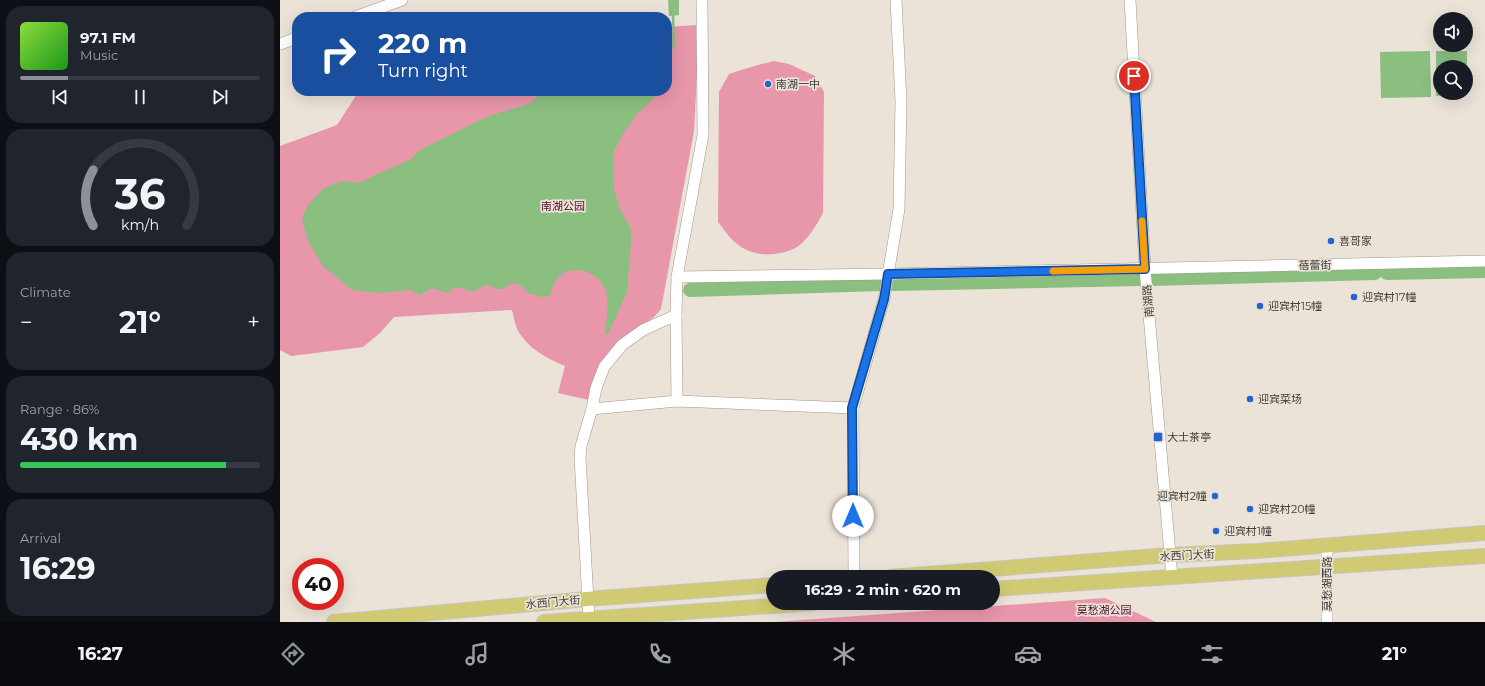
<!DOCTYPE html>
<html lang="en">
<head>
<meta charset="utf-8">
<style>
	:root { --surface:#171b24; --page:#20242c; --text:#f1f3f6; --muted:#9ea1a6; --line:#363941; --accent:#8c9099 }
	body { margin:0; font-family:Montserrat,"Noto Sans SC",sans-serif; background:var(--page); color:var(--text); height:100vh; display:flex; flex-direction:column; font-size:15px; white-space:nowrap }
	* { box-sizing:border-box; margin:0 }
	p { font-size:13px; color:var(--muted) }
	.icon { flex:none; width:22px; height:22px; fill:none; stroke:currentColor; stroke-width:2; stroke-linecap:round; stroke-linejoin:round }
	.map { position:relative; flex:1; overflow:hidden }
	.side { display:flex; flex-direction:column; gap:6px; padding:6px; background:#0d0f14; width:280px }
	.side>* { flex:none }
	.guide { position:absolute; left:12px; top:12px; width:380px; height:84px; border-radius:16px; box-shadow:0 4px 16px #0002; background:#1a4fa0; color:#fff; overflow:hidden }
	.tools { position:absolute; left:1153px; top:12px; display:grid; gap:8px }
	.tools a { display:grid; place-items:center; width:40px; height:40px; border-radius:50%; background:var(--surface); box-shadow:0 4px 16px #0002; font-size:20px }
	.speed { position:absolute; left:12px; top:558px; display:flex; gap:8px; font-size:20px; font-weight:700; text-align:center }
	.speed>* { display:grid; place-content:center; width:52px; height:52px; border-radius:50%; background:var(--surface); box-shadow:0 4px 16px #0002; line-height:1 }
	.speed .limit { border:6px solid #d22; background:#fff; color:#111 }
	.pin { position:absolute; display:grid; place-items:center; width:34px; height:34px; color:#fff; margin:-17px; border:2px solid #fff; border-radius:50%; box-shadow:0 1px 4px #0007 }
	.me { position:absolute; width:44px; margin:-22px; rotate:0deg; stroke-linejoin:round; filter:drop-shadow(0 0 3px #0008) }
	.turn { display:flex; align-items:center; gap:14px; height:84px; padding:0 20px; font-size:18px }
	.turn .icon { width:52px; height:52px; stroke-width:2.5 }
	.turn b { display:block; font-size:28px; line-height:34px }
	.big { font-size:30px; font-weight:700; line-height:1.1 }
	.side .widget { flex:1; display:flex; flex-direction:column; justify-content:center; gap:6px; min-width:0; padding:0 14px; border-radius:16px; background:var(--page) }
	.side .dial { align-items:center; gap:0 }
	.dial svg { height:104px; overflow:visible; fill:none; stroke:var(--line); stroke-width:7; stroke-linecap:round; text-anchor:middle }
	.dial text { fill:var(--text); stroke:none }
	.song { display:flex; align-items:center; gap:12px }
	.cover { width:48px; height:48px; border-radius:6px; background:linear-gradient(135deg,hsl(90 70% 55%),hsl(120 70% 35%)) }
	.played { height:4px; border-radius:2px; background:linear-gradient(90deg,var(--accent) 20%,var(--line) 20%) }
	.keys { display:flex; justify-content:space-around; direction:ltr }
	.heat { display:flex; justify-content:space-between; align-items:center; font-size:22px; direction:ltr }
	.charge { height:6px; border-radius:3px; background:linear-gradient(90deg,#34c759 86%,var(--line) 0) }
	.trip { position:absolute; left:486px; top:570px; width:234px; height:40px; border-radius:20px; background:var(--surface); box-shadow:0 4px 16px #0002; font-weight:700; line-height:40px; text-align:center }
	.tabs { display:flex; height:64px; justify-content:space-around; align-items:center; background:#090b0e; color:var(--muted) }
	.tabs .icon { width:28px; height:28px }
	.tabs .current { color:var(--accent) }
	.tabs b { font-size:18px; color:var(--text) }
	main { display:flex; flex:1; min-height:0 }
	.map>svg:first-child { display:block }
	.green { fill:#e896aa }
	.water { fill:#8abf80; fill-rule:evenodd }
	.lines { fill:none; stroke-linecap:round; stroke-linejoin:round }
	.stream { stroke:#8abf80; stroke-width:2.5 }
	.river { stroke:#8abf80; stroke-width:14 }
	.minor-casing { stroke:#a0988e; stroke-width:12 }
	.major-casing { stroke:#c6c4c3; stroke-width:16 }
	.minor { stroke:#fff; stroke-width:11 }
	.major { stroke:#d0cb72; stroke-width:14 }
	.route-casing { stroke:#114b97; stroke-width:10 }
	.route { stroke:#1a73e8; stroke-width:7 }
	.slow { stroke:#f59e0b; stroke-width:7 }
	.poi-dot { fill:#2464d0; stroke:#ebe2d8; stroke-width:1.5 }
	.labels { text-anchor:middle; stroke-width:3.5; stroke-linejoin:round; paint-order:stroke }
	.poi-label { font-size:11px; fill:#403c38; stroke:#ebe2d8; text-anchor:start }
	.park-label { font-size:11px; fill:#560c29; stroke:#ebe2d8 }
	.street-label { font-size:11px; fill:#403c38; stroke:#ebe2d8 }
</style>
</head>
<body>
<main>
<section class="side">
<div class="widget">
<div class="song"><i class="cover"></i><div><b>97.1 FM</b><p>Music</p></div></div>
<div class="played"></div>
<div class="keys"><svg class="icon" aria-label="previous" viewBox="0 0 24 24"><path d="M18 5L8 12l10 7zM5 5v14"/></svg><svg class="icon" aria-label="pause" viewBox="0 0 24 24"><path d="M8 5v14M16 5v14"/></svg><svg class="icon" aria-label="next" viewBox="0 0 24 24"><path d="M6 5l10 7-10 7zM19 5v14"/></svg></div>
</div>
<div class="widget dial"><svg viewBox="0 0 100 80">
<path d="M14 69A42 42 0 1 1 86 69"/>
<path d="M14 69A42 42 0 0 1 14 26" stroke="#8c9099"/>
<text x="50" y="56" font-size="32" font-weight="700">36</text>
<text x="50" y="72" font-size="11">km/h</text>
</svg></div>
<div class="widget"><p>Climate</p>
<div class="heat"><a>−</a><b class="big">21°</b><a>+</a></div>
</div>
<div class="widget"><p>Range · 86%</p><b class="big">430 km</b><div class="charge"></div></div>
<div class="widget"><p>Arrival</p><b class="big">16:29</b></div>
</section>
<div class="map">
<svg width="1205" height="622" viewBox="0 0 1205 622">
	<rect width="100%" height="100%" fill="#ebe2d8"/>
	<!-- green -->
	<g class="green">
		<path d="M416,25L417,72L414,131L381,309L374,317L338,344L309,400L278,393L285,366C266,358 249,349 238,331C235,325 234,317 232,310L114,317L100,333L83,347L11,356L0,350V146L57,125L79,91H387V27Z"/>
		<path d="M494,61L509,64L535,76L544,92L543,213C538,223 527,241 517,247C498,257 473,258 456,243C449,238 444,229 438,222L439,92L449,74L474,66Z"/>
		<polygon points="825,598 876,622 493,622 494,622"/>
	</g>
	<!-- water -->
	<g class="water">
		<polygon points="388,0 399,0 399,15 389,16"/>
		<polygon points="1150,51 1151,97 1101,98 1100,52"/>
		<path d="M1156,51H1187V95L1156,96ZM1160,67H1186V93H1160Z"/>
		<path d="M261,91H377V95L358,113L343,134L333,153L334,189L340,210L351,228V243L347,292L328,334L325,335C326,321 330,302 325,289C317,268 284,262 274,284C272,287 271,292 270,296L262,297L248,293L239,284L232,283L222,289H217L208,285L203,286L193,292L182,288H173L170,291L167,293L153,288L139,295L131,290L98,293L72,290L43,266L28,241L22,219L28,205L44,188L63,181L80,183L95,175L131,159L140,150L206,117L251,103Z"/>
	</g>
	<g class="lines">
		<!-- stream -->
		<polyline class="stream" points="387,55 394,46 393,12"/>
		<!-- river -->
		<g class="river">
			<polyline points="1107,273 1205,271"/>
			<polyline points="873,279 1095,273"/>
			<polyline points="613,284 859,279"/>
			<polyline points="410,290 600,284"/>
		</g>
		<!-- minor casing -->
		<g class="minor-casing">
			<g id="minor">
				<polyline points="850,0 865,269 892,577"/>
				<polyline points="75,17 122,0"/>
				<polyline points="0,44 17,38"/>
				<polyline points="397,277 608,274 1205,261"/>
				<polyline points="397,401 396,315 397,277 423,135 422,0"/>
				<polyline points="573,408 604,299 619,209 621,101 616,0"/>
				<polyline points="312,409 397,401 573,408 574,577"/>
				<polyline points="1047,546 1047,622"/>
				<polyline points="309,619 300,457 301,446 312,409 316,388 324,367 342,345 363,330 396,315"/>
			</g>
		</g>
		<!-- major casing -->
		<g class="major-casing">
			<g id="major">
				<polyline points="610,577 890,555 977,551 1205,533"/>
				<polyline points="713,589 1205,556"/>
				<polyline points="54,622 307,599 493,585"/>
				<polyline points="264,622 534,603"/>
			</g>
		</g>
		<!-- minor -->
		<use href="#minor" class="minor"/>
		<!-- major -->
		<use href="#major" class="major"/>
	</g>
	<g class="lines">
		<!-- route casing -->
		<g class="route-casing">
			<polyline id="route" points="573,516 572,408 604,299 608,274 865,269 854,76"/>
		</g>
		<!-- route -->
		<use href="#route" class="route"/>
		<!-- slow -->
		<polyline class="slow" points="773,271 865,269 862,221"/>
	</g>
	<!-- markers -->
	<g class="poi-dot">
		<circle cx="488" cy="84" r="4"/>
		<circle cx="1051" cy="241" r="4"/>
		<circle cx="1074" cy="297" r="4"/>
		<circle cx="980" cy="306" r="4"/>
		<circle cx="970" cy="399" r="4"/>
		<rect x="873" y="432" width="10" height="10" rx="2"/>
		<circle cx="935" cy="496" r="4"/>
		<circle cx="970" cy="509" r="4"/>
		<circle cx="936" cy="531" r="4"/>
	</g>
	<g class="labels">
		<!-- poi labels -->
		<g class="poi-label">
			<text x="496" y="88">南湖一中</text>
			<text x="1059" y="245">喜哥家</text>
			<text x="1082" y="301">迎宾村17幢</text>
			<text x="988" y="310">迎宾村15幢</text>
			<text x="978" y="403">迎宾菜场</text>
			<text x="887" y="441">大士茶亭</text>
			<text x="927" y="500" text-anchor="end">迎宾村2幢</text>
			<text x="978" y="513">迎宾村20幢</text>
			<text x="944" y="535">迎宾村1幢</text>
		</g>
		<!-- park labels -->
		<g class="park-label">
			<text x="283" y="210">南湖公园</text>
			<text x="824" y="614">莫愁湖公园</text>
		</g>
		<!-- street labels -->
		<g class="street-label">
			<text transform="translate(1035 265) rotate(-1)" y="4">蓓蕾街</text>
			<text transform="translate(868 301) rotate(-95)" y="4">南湖路</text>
			<text transform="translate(907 555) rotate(-3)" y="4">水西门大街</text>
			<text transform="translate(1047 584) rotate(-90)" y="4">莫愁湖西路</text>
			<text transform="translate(273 602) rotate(-5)" y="4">水西门大街</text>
		</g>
	</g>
</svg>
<div class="tools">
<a><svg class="icon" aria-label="sound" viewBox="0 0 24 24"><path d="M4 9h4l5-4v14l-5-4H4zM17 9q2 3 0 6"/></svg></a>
<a><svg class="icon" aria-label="search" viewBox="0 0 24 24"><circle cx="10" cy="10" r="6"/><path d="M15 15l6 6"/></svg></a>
</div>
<div class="speed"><div class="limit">40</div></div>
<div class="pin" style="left:854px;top:76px;background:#d93025"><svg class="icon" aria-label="arrive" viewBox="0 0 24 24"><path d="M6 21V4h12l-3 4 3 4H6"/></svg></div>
<svg class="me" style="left:573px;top:516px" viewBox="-20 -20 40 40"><circle r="19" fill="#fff"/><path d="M0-13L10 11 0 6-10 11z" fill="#1a73e8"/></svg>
<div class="trip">16:29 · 2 min · 620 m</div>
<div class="guide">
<div class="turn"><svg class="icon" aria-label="right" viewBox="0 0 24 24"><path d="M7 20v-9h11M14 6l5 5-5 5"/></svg><div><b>220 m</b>Turn right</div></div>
</div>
</div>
</main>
<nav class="tabs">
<b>16:27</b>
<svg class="icon current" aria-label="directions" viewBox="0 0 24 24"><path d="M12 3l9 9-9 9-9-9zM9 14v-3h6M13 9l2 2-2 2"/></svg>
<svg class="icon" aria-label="music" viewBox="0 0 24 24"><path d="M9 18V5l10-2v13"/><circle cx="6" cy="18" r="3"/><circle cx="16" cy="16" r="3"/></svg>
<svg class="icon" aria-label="phone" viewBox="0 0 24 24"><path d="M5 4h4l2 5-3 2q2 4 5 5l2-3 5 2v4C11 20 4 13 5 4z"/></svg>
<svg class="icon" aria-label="climate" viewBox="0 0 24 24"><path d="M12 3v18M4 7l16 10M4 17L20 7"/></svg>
<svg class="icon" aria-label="car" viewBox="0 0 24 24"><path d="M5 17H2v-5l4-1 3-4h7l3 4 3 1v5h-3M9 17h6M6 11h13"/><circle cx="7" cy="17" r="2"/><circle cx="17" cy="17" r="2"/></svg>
<svg class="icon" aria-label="filters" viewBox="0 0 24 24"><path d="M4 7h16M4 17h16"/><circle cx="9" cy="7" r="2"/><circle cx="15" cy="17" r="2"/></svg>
<b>21°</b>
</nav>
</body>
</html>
